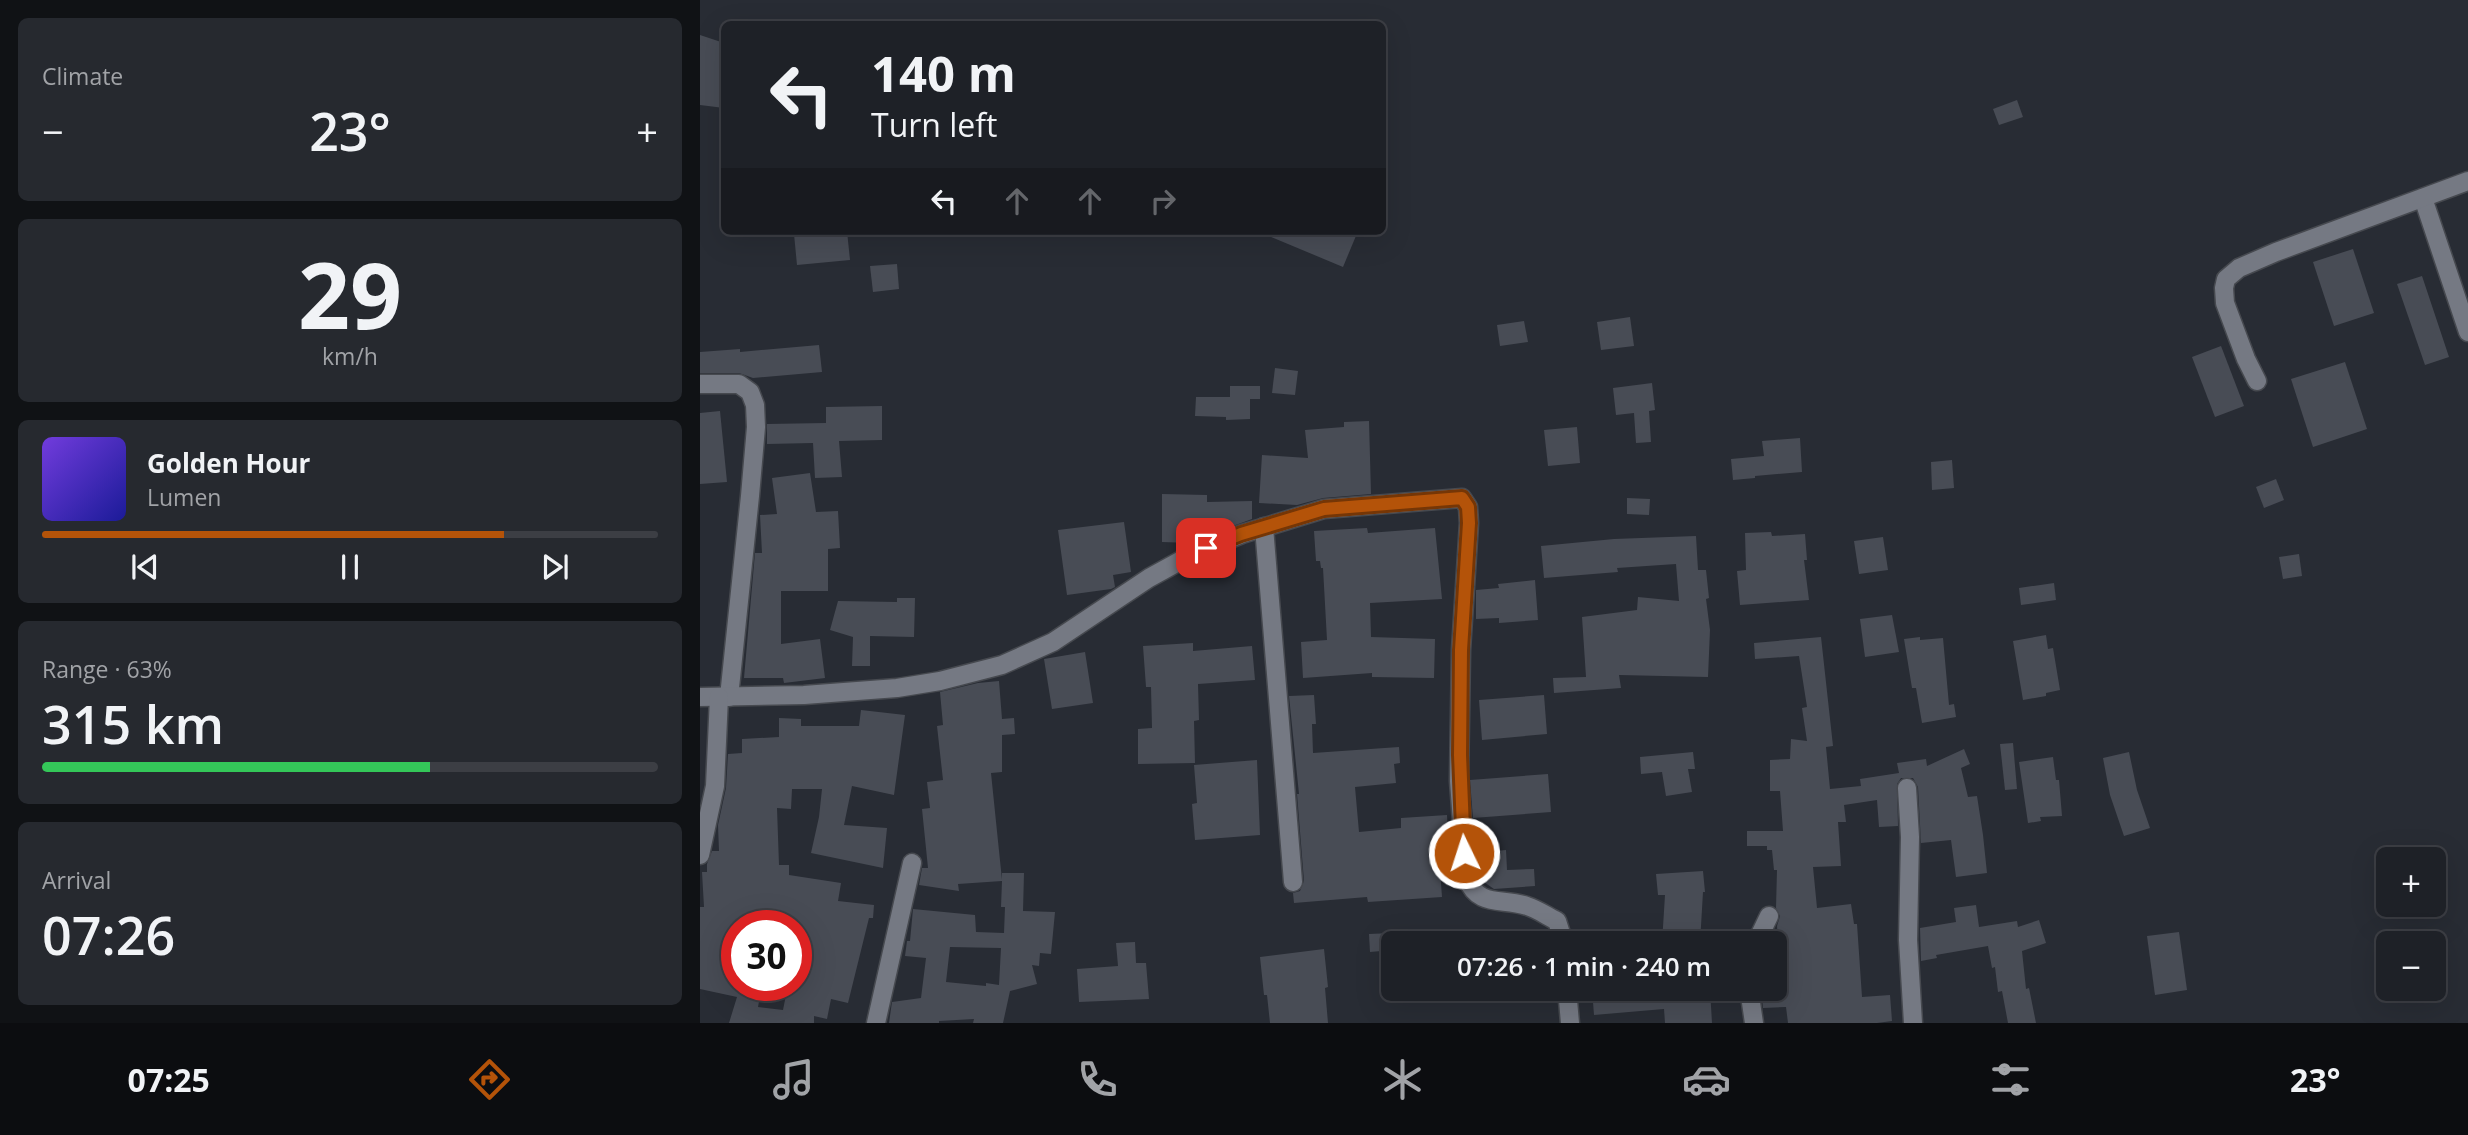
<!DOCTYPE html>
<html lang="en">
<head>
<meta charset="utf-8">
<style>
	:root { --surface:#1e2127; --page:#26292f; --text:#f1f3f6; --muted:#a1a3a7; --line:#3c3e44; --accent:#b45309 }
	body { margin:0; font-family:"Open Sans",sans-serif; background:var(--page); color:var(--text); height:100vh; display:flex; flex-direction:column; font-size:26px; white-space:nowrap }
	* { box-sizing:border-box; margin:0 }
	p { font-size:23px; color:var(--muted) }
	.icon { flex:none; width:38px; height:38px; fill:none; stroke:currentColor; stroke-width:2; stroke-linecap:round; stroke-linejoin:round }
	.map { position:relative; flex:1; overflow:hidden }
	.side { display:flex; flex-direction:column; gap:18px; padding:18px; background:#101215; width:700px }
	.side>* { flex:none }
	.guide { position:absolute; left:21px; top:21px; width:665px; height:214px; border-radius:10px; box-shadow:0 7px 28px #0002,0 0 0 2px var(--line); background:#1e2127; color:var(--text); overflow:hidden }
	.tools { position:absolute; left:1676px; top:847px; display:grid; gap:14px }
	.tools a { display:grid; place-items:center; width:70px; height:70px; border-radius:10px; background:var(--surface); box-shadow:0 7px 28px #0002,0 0 0 2px var(--line); font-size:35px }
	.speed { position:absolute; left:21px; top:910px; display:flex; gap:14px; font-size:35px; font-weight:700; text-align:center }
	.speed>* { display:grid; place-content:center; width:91px; height:91px; border-radius:50%; background:var(--surface); box-shadow:0 7px 28px #0002,0 0 0 2px var(--line); line-height:1 }
	.speed .limit { border:10px solid #d22; background:#fff; color:#111 }
	.pin { position:absolute; display:grid; place-items:center; width:60px; height:60px; color:#fff; margin:-30px; border-radius:14px; box-shadow:0 4px 10px #0006 }
	.me { position:absolute; width:77px; margin:-38px; rotate:356deg; stroke-linejoin:round; filter:drop-shadow(0 0 5px #0008) }
	.turn { display:flex; align-items:center; gap:24px; height:147px; padding:0 35px; font-size:32px }
	.turn .icon { width:91px; height:91px; stroke-width:2.5 }
	.turn b { display:block; font-size:49px; line-height:60px }
	.lanes { display:flex; align-items:center; height:66px; padding:0 35px; background:#0003; justify-content:center; gap:35px; direction:ltr }
	.lanes .off { opacity:.35 }
	.big { font-size:52px; font-weight:600; line-height:1.1 }
	.side .tile { flex:1; display:flex; flex-direction:column; justify-content:center; gap:10px; min-width:0; padding:0 24px; border-radius:10px; background:var(--page) }
	.side .dial { align-items:center; gap:0 }
	.dial b { font-size:91px; line-height:1 }
	.song { display:flex; align-items:center; gap:21px }
	.cover { width:84px; height:84px; border-radius:10px; background:linear-gradient(135deg,hsl(260 70% 55%),hsl(240 70% 35%)) }
	.played { height:7px; border-radius:4px; background:linear-gradient(90deg,var(--accent) 75%,var(--line) 75%) }
	.keys { display:flex; justify-content:space-around; direction:ltr }
	.heat { display:flex; justify-content:space-between; align-items:center; font-size:38px; direction:ltr }
	.charge { height:10px; border-radius:5px; background:linear-gradient(90deg,#34c759 63%,var(--line) 0) }
	.trip { position:absolute; left:681px; top:931px; width:406px; height:70px; border-radius:10px; background:var(--surface); box-shadow:0 7px 28px #0002,0 0 0 2px var(--line); font-weight:600; line-height:70px; text-align:center }
	.dock { display:flex; height:112px; justify-content:space-around; align-items:center; background:#0c0d10; color:var(--muted) }
	.dock .icon { width:49px; height:49px }
	.dock .active { color:var(--accent) }
	.dock b { font-size:32px; color:var(--text) }
	main { display:flex; flex:1; min-height:0 }
	.map>svg:first-child { display:block }
	.building { fill:#484c55; fill-rule:evenodd }
	.lines { fill:none; stroke-linecap:round; stroke-linejoin:round }
	.minor-casing { stroke:#46494f; stroke-width:21 }
	.minor { stroke:#757983; stroke-width:18 }
	.route-casing { stroke:#753606; stroke-width:18 }
	.route { stroke:#b45309; stroke-width:12 }
</style>
</head>
<body>
<main>
<section class="side">
<div class="tile"><p>Climate</p>
<div class="heat"><a>−</a><b class="big">23°</b><a>+</a></div>
</div>
<div class="tile dial"><b>29</b><p>km/h</p></div>
<div class="tile">
<div class="song"><i class="cover"></i><div><b>Golden Hour</b><p>Lumen</p></div></div>
<div class="played"></div>
<div class="keys"><svg class="icon" aria-label="previous" viewBox="0 0 24 24"><path d="M18 5L8 12l10 7zM5 5v14"/></svg><svg class="icon" aria-label="pause" viewBox="0 0 24 24"><path d="M8 5v14M16 5v14"/></svg><svg class="icon" aria-label="next" viewBox="0 0 24 24"><path d="M6 5l10 7-10 7zM19 5v14"/></svg></div>
</div>
<div class="tile"><p>Range · 63%</p><b class="big">315 km</b><div class="charge"></div></div>
<div class="tile"><p>Arrival</p><b class="big">07:26</b></div>
</section>
<div class="map">
<svg width="1768" height="1023" viewBox="0 0 1768 1023">
	<rect width="100%" height="100%" fill="#282c34"/>
	<!-- building -->
	<g class="building">
		<polygon points="0,35 24,43 24,108 0,105"/>
		<polygon points="1317,100 1323,117 1299,125 1293,109"/>
		<polygon points="132,231 147,231 150,260 97,265 94,234"/>
		<polygon points="557,231 658,231 643,267"/>
		<polygon points="1653,249 1674,313 1634,326 1613,262"/>
		<polygon points="197,264 199,289 173,292 170,266"/>
		<polygon points="1722,276 1749,357 1725,365 1697,284"/>
		<polygon points="930,317 934,346 901,350 897,322"/>
		<polygon points="824,321 828,342 800,346 797,325"/>
		<polygon points="119,345 122,372 53,378 39,373 0,373 0,352 40,349 40,352"/>
		<polygon points="1521,346 1544,406 1515,417 1492,357"/>
		<polygon points="1645,362 1667,429 1613,447 1591,379"/>
		<polygon points="575,368 598,371 595,395 572,393"/>
		<polygon points="952,383 955,410 949,411 951,442 936,443 934,413 916,415 913,388"/>
		<polygon points="530,386 560,386 560,399 550,399 550,419 526,420 526,417 495,416 496,397 530,397"/>
		<polygon points="182,406 182,440 139,441 142,477 115,478 113,443 67,444 67,424 126,423 126,407"/>
		<polygon points="20,411 27,482 0,484 0,413"/>
		<polygon points="669,421 671,494 623,498 597,505 559,503 562,455 608,458 605,430 644,427 644,422"/>
		<polygon points="877,427 880,463 848,466 844,430"/>
		<polygon points="1100,438 1102,472 1055,476 1055,478 1033,480 1031,459 1064,456 1062,441"/>
		<polygon points="1252,460 1254,488 1232,490 1231,462"/>
		<polygon points="110,473 116,512 138,511 140,548 128,549 128,591 81,591 81,644 120,639 125,678 84,683 83,678 44,678 55,553 62,553 60,515 77,514 72,478"/>
		<polygon points="1576,479 1584,500 1564,508 1556,487"/>
		<polygon points="462,494 507,495 507,502 552,501 552,519 533,526 506,526 506,537 491,543 462,542"/>
		<polygon points="927,498 950,499 949,515 927,514"/>
		<polygon points="424,522 431,572 413,575 415,587 411,589 367,595 358,530"/>
		<polygon points="667,528 668,533 735,528 742,599 670,603 671,637 735,639 734,678 672,677 672,673 603,678 601,642 627,640 623,568 621,568 620,561 616,561 614,531"/>
		<polygon points="1071,532 1072,536 1105,534 1107,560 1104,560 1109,600 1040,605 1037,571 1046,570 1045,533"/>
		<polygon points="996,536 998,570 1006,570 1009,598 1006,599 1010,630 1008,677 919,675 921,688 854,693 853,678 886,677 882,617 937,610 938,597 979,601 976,564 917,568 918,572 844,578 841,546 914,539"/>
		<polygon points="1183,537 1188,570 1159,574 1154,541"/>
		<polygon points="1599,554 1602,576 1583,579 1579,557"/>
		<polygon points="835,580 838,620 799,623 799,618 776,619 776,590 799,588 798,584"/>
		<polygon points="1354,583 1356,600 1321,605 1319,588"/>
		<polygon points="197,598 215,598 214,637 170,636 170,666 152,666 153,637 130,630 138,601 197,602"/>
		<polygon points="1192,615 1199,652 1165,657 1160,619"/>
		<polygon points="1346,635 1348,649 1353,648 1360,690 1346,693 1346,696 1323,700 1313,641"/>
		<polygon points="1121,637 1133,746 1126,747 1130,789 1161,786 1160,779 1199,773 1197,763 1226,759 1227,766 1264,749 1270,764 1261,768 1268,797 1277,796 1283,835 1287,873 1256,877 1251,840 1221,843 1218,787 1213,778 1201,778 1197,784 1198,826 1179,827 1177,800 1144,805 1146,822 1138,822 1141,866 1113,867 1117,908 1151,904 1154,924 1157,924 1162,997 1190,995 1192,1021 1177,1023 1088,1023 1086,1007 1063,1008 1061,989 1074,989 1074,969 1083,969 1081,943 1078,943 1077,926 1080,916 1076,908 1077,870 1074,870 1072,850 1067,850 1067,846 1047,846 1047,831 1083,831 1080,791 1070,791 1070,760 1090,759 1091,739 1107,741 1102,708 1107,707 1099,656 1055,659 1054,643"/>
		<polygon points="1220,637 1220,640 1243,638 1249,705 1254,704 1256,717 1222,723 1216,688 1212,688 1204,639"/>
		<polygon points="493,643 493,651 552,646 555,680 498,684 499,720 494,721 495,763 438,764 438,729 452,728 451,687 446,687 443,646"/>
		<polygon points="385,652 393,703 352,709 344,659"/>
		<path d="M299,681L302,719L314,718L315,734L302,735V772L291,773L302,880V873H324L323,911L355,912L351,954L340,953L339,966L332,965L337,984L310,991L303,1023H273L274,1019L239,1021V1023H189L192,1002L221,998L226,958L205,956L207,941H210L213,909L275,915L276,932L304,933L305,907H301L302,881L258,884L259,891L219,885L222,868H228L222,809L230,808L227,782L243,780L237,726L243,725L240,692L278,683ZM250,947L301,948L299,985L286,983V986L246,982Z"/>
		<polygon points="614,695 616,724 612,724 613,753 699,747 700,763 694,764 696,783 655,787 659,832 701,828 701,818 747,815 750,870 740,869 742,897 668,902 667,897 594,903 593,893 600,891 604,881 597,794 599,794 589,696"/>
		<polygon points="844,695 847,734 782,740 779,700"/>
		<path d="M161,710L205,715L194,795L152,786L144,825L187,828L183,868L111,853L119,817L122,789H92L91,809L77,808L79,865H89V875L141,883L138,901L174,905L173,918H169L148,1003L131,999L127,1019L114,1016V1023H29L37,997L0,989V907H4L2,872H7V864L12,851H19L18,825L26,788L28,754L42,753V739L79,737V718L101,719V726H159ZM95,918L96,985H88L83,1010L58,1007L62,985H37V921Z"/>
		<polygon points="1313,743 1317,789 1305,790 1300,744"/>
		<polygon points="993,752 995,769 988,769 992,792 966,796 962,772 941,774 940,757"/>
		<polygon points="1429,752 1437,790 1450,828 1424,836 1410,795 1403,758"/>
		<polygon points="1353,757 1356,780 1359,780 1362,816 1340,817 1341,821 1328,823 1319,762"/>
		<polygon points="557,760 560,835 495,840 492,804 497,803 494,765"/>
		<polygon points="848,774 851,812 773,818 770,780"/>
		<polygon points="806,850 807,870 834,869 835,886 794,889 781,880 778,875 776,853"/>
		<polygon points="1003,871 1005,892 1003,892 1000,943 962,943 965,895 958,895 956,874"/>
		<polygon points="1276,905 1279,927 1317,921 1318,927 1339,920 1346,943 1322,951 1326,989 1329,988 1336,1023 1308,1023 1302,991 1298,992 1295,967 1292,968 1288,946 1236,955 1237,958 1221,961 1220,928 1256,922 1254,908"/>
		<polygon points="1479,932 1487,990 1455,995 1447,936"/>
		<polygon points="692,933 693,950 670,952 669,934"/>
		<polygon points="435,942 436,963 446,963 449,999 379,1002 377,969 418,966 416,943"/>
		<polygon points="624,949 628,987 625,988 628,1023 570,1023 567,995 564,995 560,957"/>
		<polygon points="892,989 1010,989 1012,1023 965,1023 964,1009 894,1015"/>
	</g>
	<g class="lines">
		<!-- minor casing -->
		<g class="minor-casing">
			<g id="minor">
				<polyline points="1723,198 1768,332"/>
				<polyline points="1557,381 1546,359 1525,303 1524,288 1526,279 1539,268 1576,252 1768,181"/>
				<polyline points="0,384 39,384 50,392 55,405 56,427 50,496 29,697"/>
				<polyline points="564,527 593,882"/>
				<path d="M0,697L104,695L197,688L240,681L302,665L353,642L449,578L489,556L542,534L624,509L762,498L768,507L769,523L761,650L759,781L766,877C779,909 801,897 827,906C837,909 847,916 857,921L864,943"/>
				<polyline points="1207,788 1210,837 1208,940 1213,1023"/>
				<polyline points="0,855 15,786 19,697"/>
				<polyline points="1056,943 1069,916"/>
				<polyline points="867,989 870,1023"/>
				<polyline points="1049,989 1054,1023"/>
				<polyline points="176,1023 212,863"/>
			</g>
		</g>
		<!-- minor -->
		<use href="#minor" class="minor"/>
	</g>
	<g class="lines">
		<!-- route casing -->
		<g class="route-casing">
			<polyline id="route" points="506,548 541,534 624,509 762,498 768,507 769,523 761,650 760,755 764,853"/>
		</g>
		<!-- route -->
		<use href="#route" class="route"/>
	</g>
</svg>
<div class="tools">
<a>+</a>
<a>−</a>
</div>
<div class="speed"><div class="limit">30</div></div>
<div class="pin" style="left:506px;top:548px;background:#d93025"><svg class="icon" aria-label="arrive" viewBox="0 0 24 24"><path d="M6 21V4h12l-3 4 3 4H6"/></svg></div>
<svg class="me" style="left:764px;top:853px" viewBox="-20 -20 40 40"><circle r="17" fill="#b45309" stroke="#fff" stroke-width="3"/><path d="M0-11L8 9 0 5-8 9z" fill="#fff"/></svg>
<div class="trip">07:26 · 1 min · 240 m</div>
<div class="guide">
<div class="turn"><svg class="icon" aria-label="left" viewBox="0 0 24 24"><path d="M17 20v-9H6M10 6l-5 5 5 5"/></svg><div><b>140 m</b>Turn left</div></div>
<div class="lanes"><svg class="icon" aria-label="left" viewBox="0 0 24 24"><path d="M17 20v-9H6M10 6l-5 5 5 5"/></svg><svg class="icon off" aria-label="ahead" viewBox="0 0 24 24"><path d="M12 20V5M6 11l6-6 6 6"/></svg><svg class="icon off" aria-label="ahead" viewBox="0 0 24 24"><path d="M12 20V5M6 11l6-6 6 6"/></svg><svg class="icon off" aria-label="right" viewBox="0 0 24 24"><path d="M7 20v-9h11M14 6l5 5-5 5"/></svg></div>
</div>
</div>
</main>
<nav class="dock">
<b>07:25</b>
<svg class="icon active" aria-label="directions" viewBox="0 0 24 24"><path d="M12 3l9 9-9 9-9-9zM9 14v-3h6M13 9l2 2-2 2"/></svg>
<svg class="icon" aria-label="music" viewBox="0 0 24 24"><path d="M9 18V5l10-2v13"/><circle cx="6" cy="18" r="3"/><circle cx="16" cy="16" r="3"/></svg>
<svg class="icon" aria-label="phone" viewBox="0 0 24 24"><path d="M5 4h4l2 5-3 2q2 4 5 5l2-3 5 2v4C11 20 4 13 5 4z"/></svg>
<svg class="icon" aria-label="climate" viewBox="0 0 24 24"><path d="M12 3v18M4 7l16 10M4 17L20 7"/></svg>
<svg class="icon" aria-label="car" viewBox="0 0 24 24"><path d="M5 17H2v-5l4-1 3-4h7l3 4 3 1v5h-3M9 17h6M6 11h13"/><circle cx="7" cy="17" r="2"/><circle cx="17" cy="17" r="2"/></svg>
<svg class="icon" aria-label="filters" viewBox="0 0 24 24"><path d="M4 7h16M4 17h16"/><circle cx="9" cy="7" r="2"/><circle cx="15" cy="17" r="2"/></svg>
<b>23°</b>
</nav>
</body>
</html>
